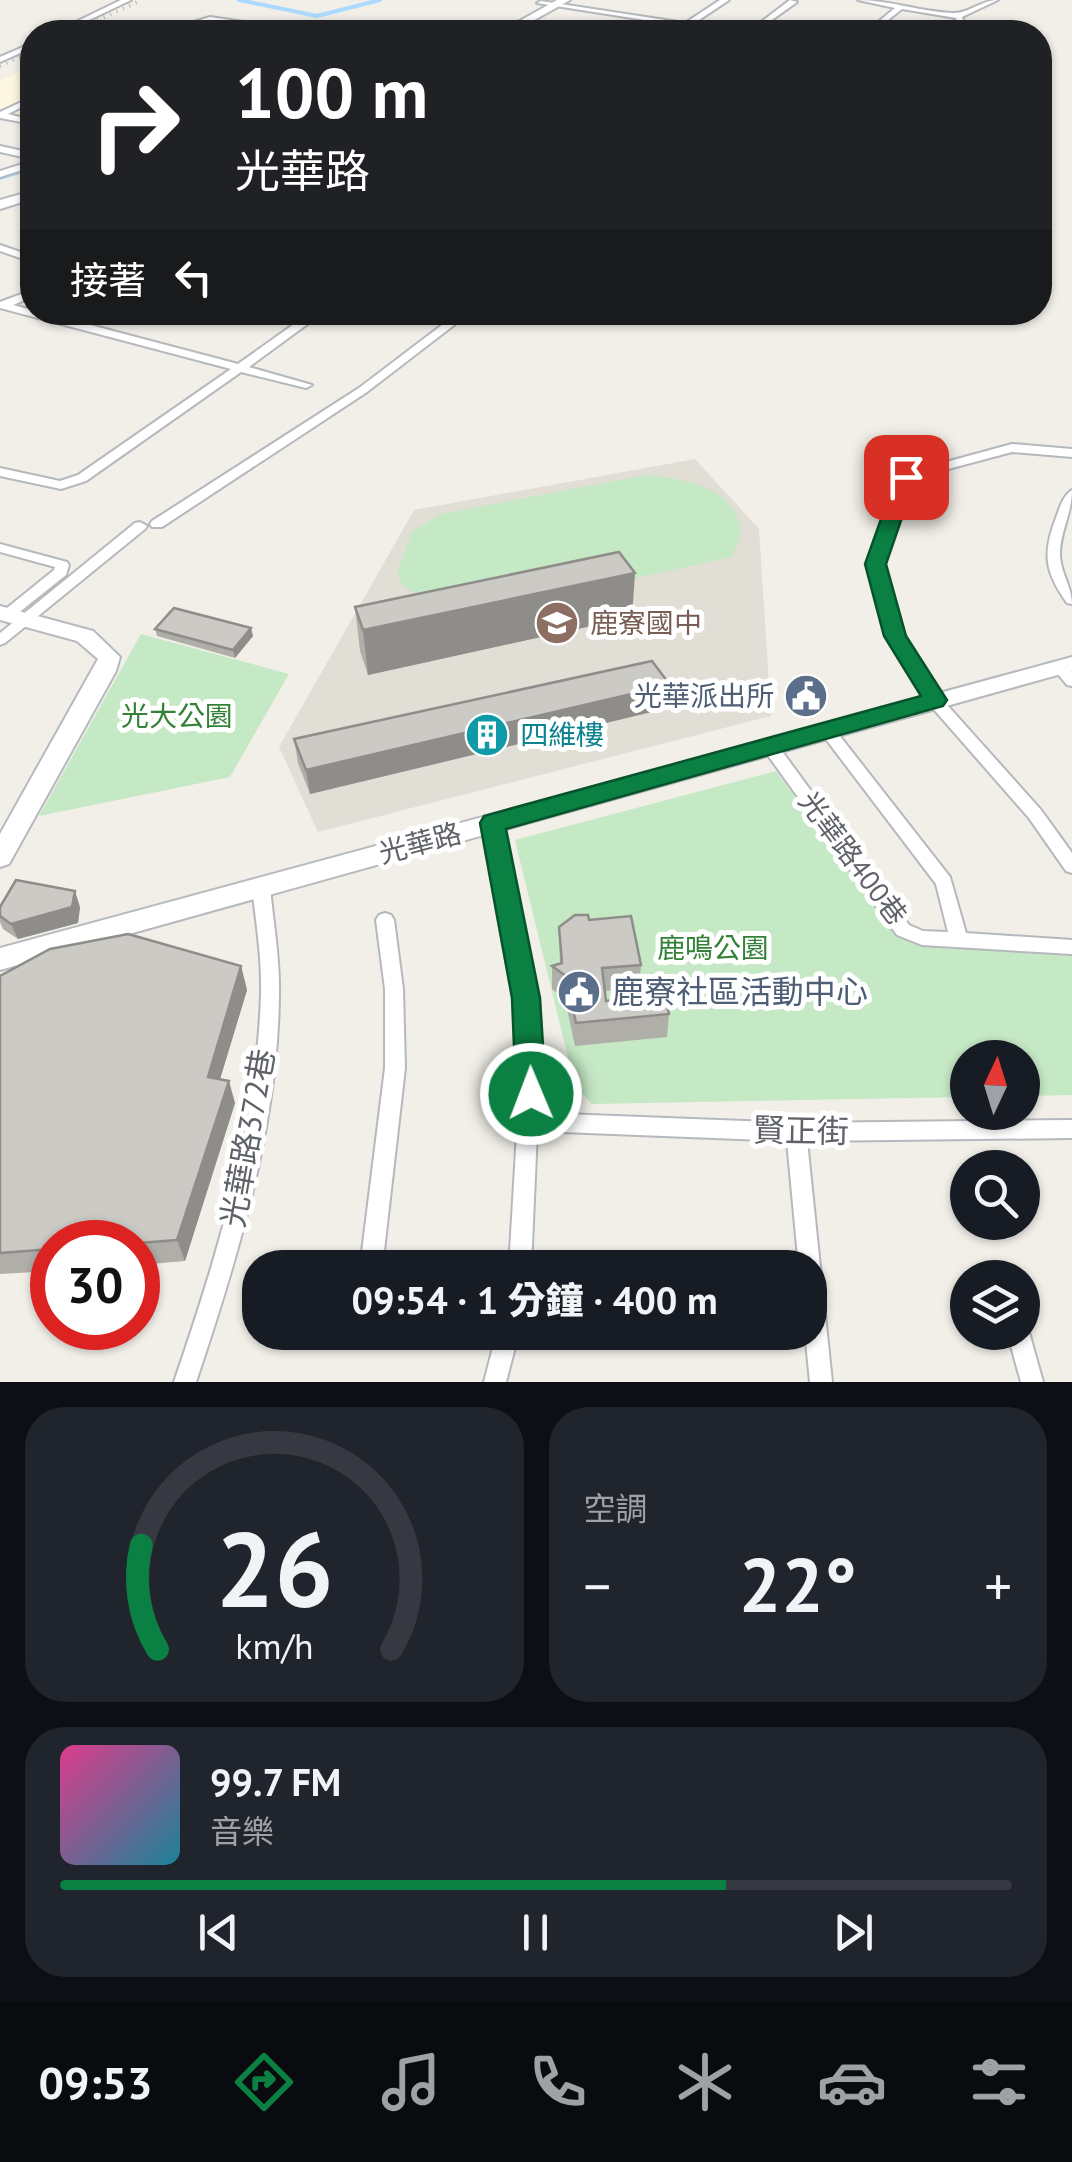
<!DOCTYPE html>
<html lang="zh-TW">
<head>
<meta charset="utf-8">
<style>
	:root { --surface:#171b24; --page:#20242c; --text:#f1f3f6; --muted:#9ea1a6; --line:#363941; --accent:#0b8043 }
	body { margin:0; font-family:"PT Sans","Noto Sans TC",sans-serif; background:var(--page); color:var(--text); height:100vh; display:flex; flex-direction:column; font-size:38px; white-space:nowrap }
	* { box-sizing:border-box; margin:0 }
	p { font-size:32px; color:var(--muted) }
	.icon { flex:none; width:55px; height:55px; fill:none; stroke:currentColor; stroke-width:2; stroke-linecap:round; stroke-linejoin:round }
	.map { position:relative; height:1382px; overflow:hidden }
	.details { display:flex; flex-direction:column; gap:25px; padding:25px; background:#0d0f14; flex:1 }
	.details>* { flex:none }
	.top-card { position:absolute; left:20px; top:20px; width:1032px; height:305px; border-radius:40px; box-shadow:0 2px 8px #0004; background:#202124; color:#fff; overflow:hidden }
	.needle { width:65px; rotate:4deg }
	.tools { position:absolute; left:950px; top:1040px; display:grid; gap:20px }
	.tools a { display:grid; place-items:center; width:90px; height:90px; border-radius:50%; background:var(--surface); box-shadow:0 2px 8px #0004; font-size:50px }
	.speed { position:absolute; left:30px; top:1220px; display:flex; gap:20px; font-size:50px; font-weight:700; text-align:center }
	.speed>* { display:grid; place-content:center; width:130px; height:130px; border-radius:50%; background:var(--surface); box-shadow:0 2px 8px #0004; line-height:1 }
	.speed .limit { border:15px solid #d22; background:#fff; color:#111 }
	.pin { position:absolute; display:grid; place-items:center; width:85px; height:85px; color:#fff; margin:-42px; border-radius:20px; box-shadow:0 5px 15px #0006 }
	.me { position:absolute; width:110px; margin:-55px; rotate:359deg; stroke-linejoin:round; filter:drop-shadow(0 0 8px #0008) }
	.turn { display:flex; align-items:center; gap:35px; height:210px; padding:0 50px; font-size:45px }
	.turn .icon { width:130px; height:130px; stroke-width:2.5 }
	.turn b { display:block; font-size:70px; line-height:85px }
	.then { display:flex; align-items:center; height:95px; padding:0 50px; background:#0003; gap:20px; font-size:38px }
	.big { font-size:75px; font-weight:800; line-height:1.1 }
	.details .card { flex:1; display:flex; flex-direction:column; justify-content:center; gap:15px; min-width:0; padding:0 35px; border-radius:40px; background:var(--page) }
	.details .dial { align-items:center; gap:0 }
	.dial svg { height:260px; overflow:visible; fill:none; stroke:var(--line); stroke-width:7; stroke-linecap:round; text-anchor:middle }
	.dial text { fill:var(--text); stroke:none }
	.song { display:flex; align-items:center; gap:30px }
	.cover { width:120px; height:120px; border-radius:15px; background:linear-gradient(135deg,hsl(330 70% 55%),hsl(190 70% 35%)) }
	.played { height:10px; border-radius:5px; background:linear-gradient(90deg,var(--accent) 70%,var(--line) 70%) }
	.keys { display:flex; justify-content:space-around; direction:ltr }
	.heat { display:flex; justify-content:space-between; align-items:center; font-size:55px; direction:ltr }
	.details .tiles { flex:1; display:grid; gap:25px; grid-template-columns:1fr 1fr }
	.card:last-child { grid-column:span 2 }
	.trip { position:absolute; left:242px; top:1250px; width:585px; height:100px; border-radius:40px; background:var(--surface); box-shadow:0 2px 8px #0004; font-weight:800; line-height:100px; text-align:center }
	.menu { display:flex; height:160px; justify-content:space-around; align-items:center; background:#090b0e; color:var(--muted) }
	.menu .icon { width:70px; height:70px }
	.menu .active { color:var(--accent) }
	.menu b { font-size:45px; color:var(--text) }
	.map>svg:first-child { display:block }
	.commercial { fill:#fef7e0 }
	.education { fill:#e1ded6 }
	.green { fill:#c5e8c5 }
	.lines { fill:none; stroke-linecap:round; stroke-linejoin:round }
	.stream { stroke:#aadaff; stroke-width:4 }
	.street-casing { stroke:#b5b8bc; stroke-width:4 }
	.secondary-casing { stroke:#b6babf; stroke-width:4 }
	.street { fill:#fff; fill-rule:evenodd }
	.secondary { fill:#fff; fill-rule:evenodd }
	.rail { stroke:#b6b7b8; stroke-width:4; stroke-dasharray:1 6; stroke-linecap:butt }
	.wall { fill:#afaea9 }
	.shaded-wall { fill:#8f8d8a }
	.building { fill:#cccac5; stroke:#8f8d8a; stroke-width:2.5 }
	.route { fill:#0b8043; stroke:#07532c; stroke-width:2.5 }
	.labels { text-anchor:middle; stroke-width:10; stroke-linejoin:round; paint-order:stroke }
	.education-label { font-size:28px; fill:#785e54; stroke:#fff; text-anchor:start }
	.service-label { font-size:28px; fill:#4e5e75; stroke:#fff; text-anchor:end }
	.park-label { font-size:28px; fill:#348238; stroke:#fff }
	.culture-label { font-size:28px; fill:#0d838f; stroke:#fff; text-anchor:start }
	.street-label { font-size:28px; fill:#5f6368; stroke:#fff }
	.near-service-label { font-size:32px; fill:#4e5e75; stroke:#fff; text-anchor:start }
	.near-street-label { font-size:32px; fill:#5f6368; stroke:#fff }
</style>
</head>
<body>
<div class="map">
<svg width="1072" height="1382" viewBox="0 0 1072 1382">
	<rect width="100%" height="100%" fill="#f1efe8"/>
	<!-- commercial -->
	<polygon class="commercial" points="32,66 32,120 0,113 0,81"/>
	<!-- education -->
	<polygon class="education" points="695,459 759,529 771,716 318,832 279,747 414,510"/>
	<!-- green -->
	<g class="green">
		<path d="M646,475C679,478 742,487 740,535C740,542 733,549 732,557L483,611L434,603L403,586L397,574L412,532L441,514Z"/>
		<polygon points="141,634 289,674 230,777 39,816"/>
		<polygon points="776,771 875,906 934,936 1072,945 1072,1095 1023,1096 1022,1058 968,1058 967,1097 592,1104 575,1086 515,840"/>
	</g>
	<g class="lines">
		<!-- stream -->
		<g class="stream">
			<polyline points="239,0 317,16 380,0"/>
			<polyline points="0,178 32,168"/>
		</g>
		<!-- street casing -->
		<g class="street-casing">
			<g id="street">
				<polygon points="121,0 131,0 64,32 55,32"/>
				<polygon points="720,0 729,0 693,24 732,30 735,32 721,32 537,3 541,1 685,23"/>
				<polygon points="790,0 797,2 755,32 748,32"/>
				<path d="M858,0C890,0 921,12 953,13C968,14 981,0 998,0L962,17L964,22L945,32H936L957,19L956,18L902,9L873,32H866L895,8Z"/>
				<polygon points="210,17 298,30 302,32 286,32 210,21 181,29 177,27"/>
				<polygon points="32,43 32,48 0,62 0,57"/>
				<polygon points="32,97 32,102 8,114 32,120 32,124 0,118 0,112"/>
				<polygon points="0,146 32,153 32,159 0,152"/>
				<polygon points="32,161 32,167 0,177 0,171"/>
				<polygon points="0,245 32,256 32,262 0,251"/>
				<polygon points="32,290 32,297 13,305 32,310 32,312 41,312 238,364 311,312 324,312 249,367 312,385 306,388 241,372 86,481 61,489 0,476 0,468 60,481 78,475 231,369 0,308 0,302"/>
				<polygon points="459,312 471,312 367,392 162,527 152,527 150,524 152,521 359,388"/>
				<polygon points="1012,444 1072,449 1072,457 1012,452 911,479 882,564 902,636 940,697 1041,810 1072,853 1072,873 1066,871 1029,818 930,705 888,636 868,564 902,474"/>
				<path d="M1072,490C1072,515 1059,533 1060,556C1061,574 1072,587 1072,604L1067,603C1045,572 1042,554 1056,518C1060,507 1063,496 1072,490Z"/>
				<polygon points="140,522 147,526 145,529 5,643 0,645 0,633 135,523"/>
				<polygon points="0,544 67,562 69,565 66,575 12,618 2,618 0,615 2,612 54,570 55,567 0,552"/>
				<polygon points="1059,662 1064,664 1072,672 1072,686 1067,685 1052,667"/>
				<polygon points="827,725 832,726 950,877 966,933 1072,940 1072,954 922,945 897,935 762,747 764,743 776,743 909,925 923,931 948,932 936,884 822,734 819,730 822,726"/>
				<polygon points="492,817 498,819 500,823 535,998 541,1065 538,1113 796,1123 1072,1120 1072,1138 807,1141 832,1382 810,1382 805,1332 810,1332 810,1268 799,1268 787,1141 537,1131 531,1268 509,1268 521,1065 517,998 484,823 486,819"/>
				<path d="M261,880L267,882L270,887C273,922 280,958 279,994C278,1126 238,1257 196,1382H174C217,1257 257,1127 261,994C262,958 256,922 252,887L255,882Z"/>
				<polygon points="385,913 391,915 394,920 403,989 405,1068 382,1268 360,1268 385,1068 385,989 376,920 379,915"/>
				<polygon points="1022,1323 1026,1324 1029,1332 1043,1382 1021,1382 1007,1332 1022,1332"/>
				<polygon points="497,1332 519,1332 506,1382 484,1382"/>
			</g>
		</g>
		<!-- secondary casing -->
		<g class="secondary-casing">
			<g id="secondary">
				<polygon points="557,0 570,0 513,32 500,32"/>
				<polygon points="32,191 32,199 0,209 0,200"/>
				<polygon points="0,606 93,631 120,657 116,671 9,864 0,867 0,834 98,659 77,641 0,620"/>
				<polygon points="1072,657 1072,671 0,970 0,948"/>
			</g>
		</g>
		<!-- street -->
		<use href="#street" class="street"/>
		<!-- secondary -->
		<use href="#secondary" class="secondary"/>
		<!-- rail -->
		<g class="rail">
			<polyline points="72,32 142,0"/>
			<polyline points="0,66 32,51"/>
		</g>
	</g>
	<!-- wall -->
	<g class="wall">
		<polygon points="355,607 632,617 368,675 360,651"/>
		<polygon points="155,629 253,636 235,658 157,636"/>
		<polygon points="668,708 310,794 298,763 294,739"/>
		<polygon points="0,907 80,907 78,923 18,939 3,929 0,922"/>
		<polygon points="589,920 641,965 639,988 605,991 606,1001 669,1014 667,1037 575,1046 565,999 552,989 552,966 560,964 559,927"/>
		<polygon points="241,966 247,990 220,1079 235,1103 185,1261 138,1265 138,1242 52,1242 52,1271 0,1274 0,976"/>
	</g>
	<!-- shaded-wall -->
	<g class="shaded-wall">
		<polygon points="635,573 632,617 368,675 363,630"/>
		<polygon points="251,628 253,636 235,658 233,650"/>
		<polygon points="670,685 668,708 310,794 306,770"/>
		<polygon points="75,891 80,907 78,923 18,939 11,924"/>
		<polygon points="241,966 247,990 214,1099 208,1077"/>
		<polygon points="229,1081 235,1103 185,1261 177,1240"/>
	</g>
	<!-- building -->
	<g class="building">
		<polygon points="619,552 635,573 363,630 355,607"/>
		<polygon points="174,608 251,628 233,650 155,629"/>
		<polygon points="652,661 670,685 306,770 294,739"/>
		<polygon points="16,880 75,891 72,907 11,924 0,916 0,907"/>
		<polygon points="575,915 588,915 589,920 631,916 641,965 602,968 606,1001 665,994 669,1014 576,1023 566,976 552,966 562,963 559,927"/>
		<polygon points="128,934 241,966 208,1077 229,1081 177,1240 138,1243 52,1242 52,1249 0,1253 0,976 50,949"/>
	</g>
	<!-- route -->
	<polygon class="route" points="906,471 916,477 886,564 906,636 947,700 943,706 506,829 540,998 546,1094 541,1103 531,1107 520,1103 516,1094 512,998 480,823 484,816 921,696 884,636 865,564 896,477"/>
	<!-- icons -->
	<defs>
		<g id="school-disc" transform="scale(2.25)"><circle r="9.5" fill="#8d6e63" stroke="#fff"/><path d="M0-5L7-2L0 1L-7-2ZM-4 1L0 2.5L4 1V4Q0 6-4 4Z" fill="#fff"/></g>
		<g id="civic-disc" transform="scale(2.25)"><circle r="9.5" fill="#5c6f8a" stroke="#fff"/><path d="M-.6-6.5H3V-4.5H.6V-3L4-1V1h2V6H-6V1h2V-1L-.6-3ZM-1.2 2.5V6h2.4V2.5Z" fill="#fff"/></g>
		<g id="building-disc" transform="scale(2.25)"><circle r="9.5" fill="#0f9aa8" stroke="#fff"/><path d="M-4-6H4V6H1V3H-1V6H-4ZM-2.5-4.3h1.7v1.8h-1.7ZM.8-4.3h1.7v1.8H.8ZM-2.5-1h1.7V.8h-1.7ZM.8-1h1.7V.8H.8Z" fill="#fff"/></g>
	</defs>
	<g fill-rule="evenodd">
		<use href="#school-disc" x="557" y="623"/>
		<use href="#civic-disc" x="806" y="696"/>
		<use href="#building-disc" x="487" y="735"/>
		<use href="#civic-disc" x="579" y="992"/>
	</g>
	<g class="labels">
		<!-- education labels -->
		<g class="education-label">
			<text x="590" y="633">鹿寮國中</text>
		</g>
		<!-- service labels -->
		<g class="service-label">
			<text x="774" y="706">光華派出所</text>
		</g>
		<!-- park labels -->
		<g class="park-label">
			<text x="177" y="726">光大公園</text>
			<text x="713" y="958">鹿鳴公園</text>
		</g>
		<!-- culture labels -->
		<g class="culture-label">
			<text x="520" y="745">四維樓</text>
		</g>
		<!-- street labels -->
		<g class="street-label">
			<text transform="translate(420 843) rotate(-15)" y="10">光華路</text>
			<text transform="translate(853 858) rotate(53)" y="10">光華路400巷</text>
		</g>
		<!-- near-service labels -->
		<g class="near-service-label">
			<text x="612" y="1003">鹿寮社區活動中心</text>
		</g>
		<!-- near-street labels -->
		<g class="near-street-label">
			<text transform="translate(801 1131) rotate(1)" y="11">賢正街</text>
			<text transform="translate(248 1138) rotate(-80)" y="11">光華路372巷</text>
		</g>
	</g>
</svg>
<div class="tools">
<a><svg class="needle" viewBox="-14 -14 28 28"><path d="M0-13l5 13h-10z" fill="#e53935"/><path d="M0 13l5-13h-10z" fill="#9ea1a6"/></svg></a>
<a><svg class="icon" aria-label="search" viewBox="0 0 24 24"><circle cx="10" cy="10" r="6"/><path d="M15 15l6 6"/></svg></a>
<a><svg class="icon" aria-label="layers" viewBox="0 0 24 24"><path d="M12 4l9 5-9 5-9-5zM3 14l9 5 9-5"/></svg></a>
</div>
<div class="speed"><div class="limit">30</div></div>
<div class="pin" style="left:906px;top:477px;background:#d93025"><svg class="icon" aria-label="arrive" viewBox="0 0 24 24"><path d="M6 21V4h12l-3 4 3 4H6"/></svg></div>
<svg class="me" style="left:531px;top:1094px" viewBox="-20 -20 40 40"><circle r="17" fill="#0b8043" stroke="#fff" stroke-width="3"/><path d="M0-11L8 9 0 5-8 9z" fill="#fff"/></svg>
<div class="trip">09:54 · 1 分鐘 · 400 m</div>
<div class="top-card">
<div class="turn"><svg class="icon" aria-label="right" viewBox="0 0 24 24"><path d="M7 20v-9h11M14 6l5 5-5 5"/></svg><div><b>100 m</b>光華路</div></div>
<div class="then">接著<svg class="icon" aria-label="left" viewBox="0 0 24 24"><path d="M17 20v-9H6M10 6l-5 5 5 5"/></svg></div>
</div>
</div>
<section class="details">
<div class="tiles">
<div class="card dial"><svg viewBox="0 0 100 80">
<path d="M14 69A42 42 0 1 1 86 69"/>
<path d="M14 69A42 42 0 0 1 9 37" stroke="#0b8043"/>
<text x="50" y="56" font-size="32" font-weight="700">26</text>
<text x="50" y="72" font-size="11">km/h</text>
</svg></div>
<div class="card"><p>空調</p>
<div class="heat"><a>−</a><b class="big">22°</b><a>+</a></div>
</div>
<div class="card">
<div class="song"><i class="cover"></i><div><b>99.7 FM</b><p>音樂</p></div></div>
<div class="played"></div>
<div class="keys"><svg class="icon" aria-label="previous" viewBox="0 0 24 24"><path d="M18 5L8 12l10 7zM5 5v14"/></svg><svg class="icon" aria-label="pause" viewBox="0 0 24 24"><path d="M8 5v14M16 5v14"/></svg><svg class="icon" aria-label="next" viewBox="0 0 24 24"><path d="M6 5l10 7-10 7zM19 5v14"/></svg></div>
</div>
</div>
</section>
<nav class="menu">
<b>09:53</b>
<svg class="icon active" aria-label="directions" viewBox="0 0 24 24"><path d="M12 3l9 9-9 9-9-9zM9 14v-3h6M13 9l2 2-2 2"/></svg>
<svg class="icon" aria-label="music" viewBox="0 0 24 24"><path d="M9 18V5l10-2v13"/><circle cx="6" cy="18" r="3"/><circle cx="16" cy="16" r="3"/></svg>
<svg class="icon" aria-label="phone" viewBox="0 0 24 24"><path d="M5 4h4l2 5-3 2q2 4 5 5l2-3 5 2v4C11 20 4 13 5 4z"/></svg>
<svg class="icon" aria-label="climate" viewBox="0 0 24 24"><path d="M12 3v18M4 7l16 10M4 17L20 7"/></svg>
<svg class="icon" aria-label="car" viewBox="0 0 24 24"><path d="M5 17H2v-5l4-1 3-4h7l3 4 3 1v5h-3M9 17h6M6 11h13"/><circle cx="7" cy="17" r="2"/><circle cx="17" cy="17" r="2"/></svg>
<svg class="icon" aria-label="filters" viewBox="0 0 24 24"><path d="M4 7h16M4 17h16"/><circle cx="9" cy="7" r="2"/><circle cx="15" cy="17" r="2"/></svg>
</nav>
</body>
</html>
